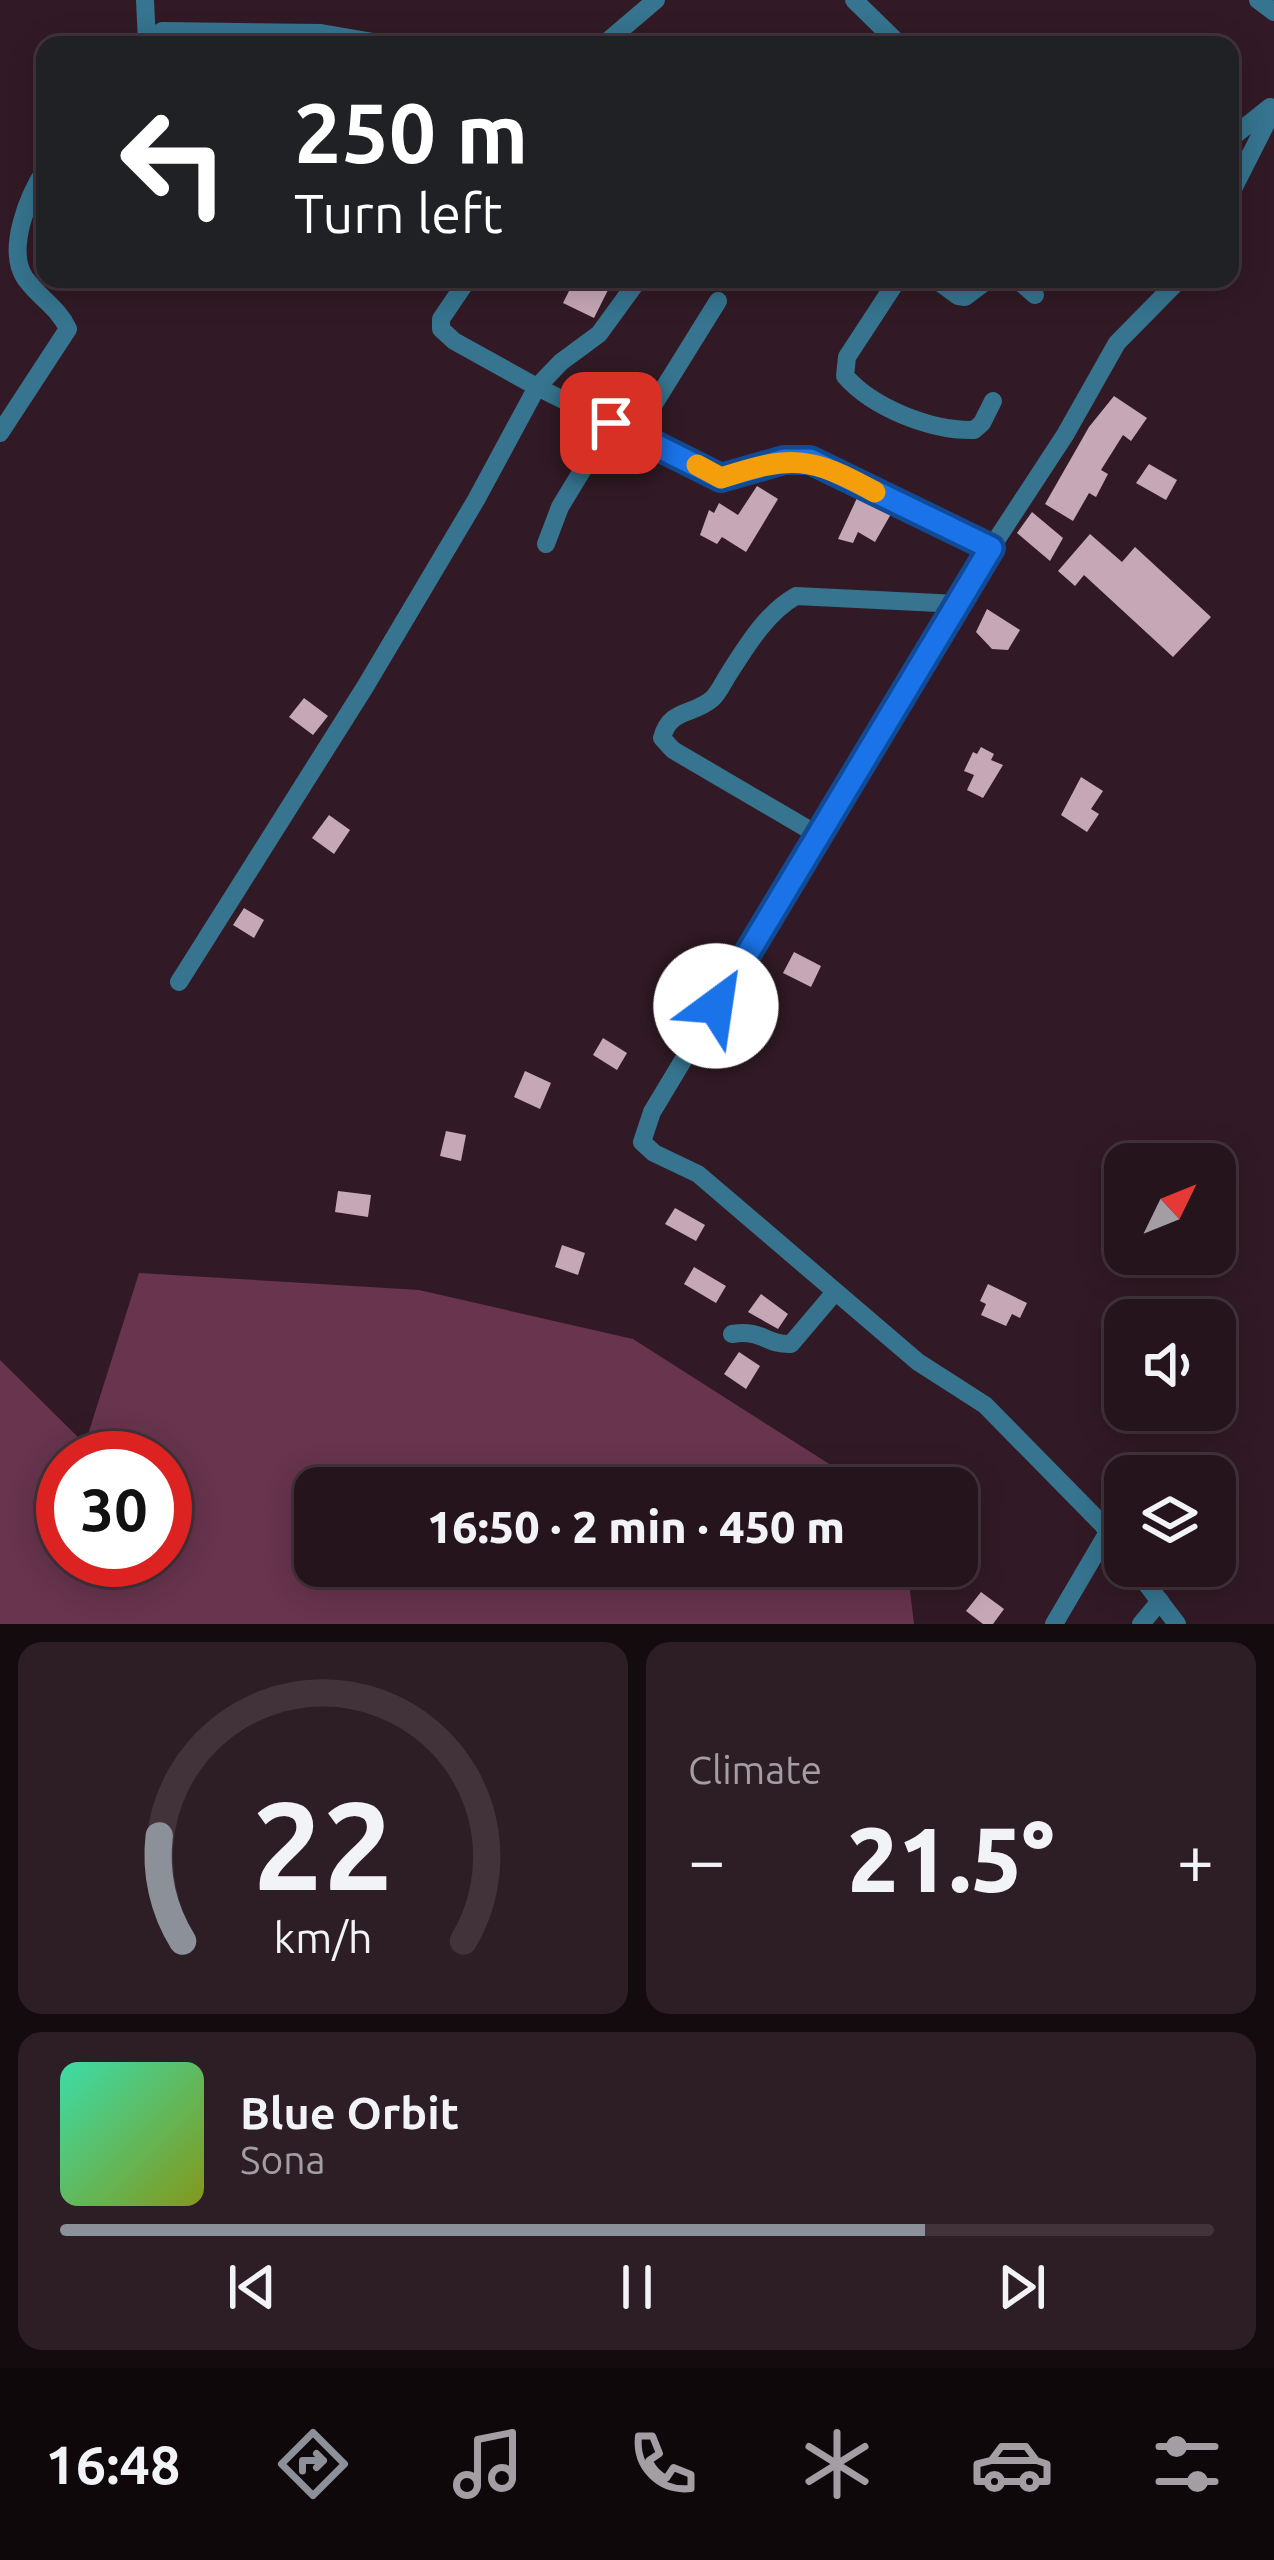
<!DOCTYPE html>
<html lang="en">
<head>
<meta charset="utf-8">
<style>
	:root { --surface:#25141c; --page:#2d1d25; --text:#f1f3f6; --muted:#a39ea3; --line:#42333b; --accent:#8c9099 }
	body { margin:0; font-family:Ubuntu,sans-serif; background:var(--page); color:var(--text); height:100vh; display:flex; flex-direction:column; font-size:45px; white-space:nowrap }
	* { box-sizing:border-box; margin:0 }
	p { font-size:39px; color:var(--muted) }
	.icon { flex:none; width:66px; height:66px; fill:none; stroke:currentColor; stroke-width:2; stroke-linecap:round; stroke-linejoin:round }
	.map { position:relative; height:1624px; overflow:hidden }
	.details { display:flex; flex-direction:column; gap:18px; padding:18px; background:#140b0f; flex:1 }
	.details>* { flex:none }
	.top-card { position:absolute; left:36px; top:36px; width:1203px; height:252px; border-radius:24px; box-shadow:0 6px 30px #0003,0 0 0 3px var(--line); background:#202124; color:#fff; overflow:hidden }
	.needle { width:78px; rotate:47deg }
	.buttons { position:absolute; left:1104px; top:1143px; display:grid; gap:24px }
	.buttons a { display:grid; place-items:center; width:132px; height:132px; border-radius:24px; background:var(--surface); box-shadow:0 6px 30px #0003,0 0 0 3px var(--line); font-size:60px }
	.speed { position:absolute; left:36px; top:1431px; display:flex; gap:24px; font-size:60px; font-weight:700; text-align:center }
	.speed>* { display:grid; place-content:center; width:156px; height:156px; border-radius:50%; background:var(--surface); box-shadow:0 6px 30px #0003,0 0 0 3px var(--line); line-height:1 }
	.speed .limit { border:18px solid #d22; background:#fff; color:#111 }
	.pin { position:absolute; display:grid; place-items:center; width:102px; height:102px; color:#fff; margin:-51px; border-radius:24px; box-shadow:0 6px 18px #0006 }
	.me { position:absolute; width:132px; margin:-66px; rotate:31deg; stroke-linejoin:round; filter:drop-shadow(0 0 9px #0008) }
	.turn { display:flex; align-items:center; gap:42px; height:252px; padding:0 60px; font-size:54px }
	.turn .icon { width:156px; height:156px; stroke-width:2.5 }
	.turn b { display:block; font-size:84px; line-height:102px }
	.big { font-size:90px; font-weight:800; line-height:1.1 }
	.details .card { flex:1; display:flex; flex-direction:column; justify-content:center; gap:18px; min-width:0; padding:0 42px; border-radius:24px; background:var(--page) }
	.details .dial { align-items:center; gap:0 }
	.dial svg { height:312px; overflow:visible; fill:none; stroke:var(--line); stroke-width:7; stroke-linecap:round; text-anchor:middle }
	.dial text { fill:var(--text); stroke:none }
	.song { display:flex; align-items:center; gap:36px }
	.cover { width:144px; height:144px; border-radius:18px; background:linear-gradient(135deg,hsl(160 70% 55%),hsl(70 70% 35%)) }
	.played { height:12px; border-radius:6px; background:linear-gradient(90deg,var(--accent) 75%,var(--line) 75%) }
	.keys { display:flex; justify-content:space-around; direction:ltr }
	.heat { display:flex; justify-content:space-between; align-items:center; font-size:66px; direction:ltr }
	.details .tiles { flex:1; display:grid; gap:18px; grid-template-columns:1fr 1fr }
	.card:last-child { grid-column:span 2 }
	.trip { position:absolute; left:294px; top:1467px; width:684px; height:120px; border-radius:24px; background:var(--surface); box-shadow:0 6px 30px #0003,0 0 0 3px var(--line); font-weight:800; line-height:120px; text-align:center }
	.tabs { display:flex; height:192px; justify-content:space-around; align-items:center; background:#0f080b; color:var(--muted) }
	.tabs .icon { width:84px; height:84px }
	.tabs .current { color:var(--accent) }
	.tabs b { font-size:54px; color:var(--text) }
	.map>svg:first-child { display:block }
	.green { fill:#68344e; fill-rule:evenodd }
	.building { fill:#c6a7b5 }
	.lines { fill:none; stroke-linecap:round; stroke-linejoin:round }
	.minor { stroke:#36748f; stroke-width:18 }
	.route-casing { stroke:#114b97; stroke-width:30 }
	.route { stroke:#1a73e8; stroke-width:21 }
	.slow { stroke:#f59e0b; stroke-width:21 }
</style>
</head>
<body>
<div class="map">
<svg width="1274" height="1624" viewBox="0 0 1274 1624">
	<rect width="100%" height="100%" fill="#311a25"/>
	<!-- green -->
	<path class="green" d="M139,1273L419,1290L633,1339L834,1467L854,1488H315V1566H907L914,1624H0V1360L85,1444ZM63,1458H165V1560H63Z"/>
	<!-- building -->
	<g class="building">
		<polygon points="575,279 595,279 610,286 594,318 563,303"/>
		<polygon points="1114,396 1147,418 1131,441 1123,435 1101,470 1108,474 1096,497 1089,493 1073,521 1045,504 1089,427"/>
		<polygon points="1149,464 1177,480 1166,500 1136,483"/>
		<polygon points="757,486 778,499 746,552 722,537 717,544 700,535 709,510 714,513 719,503 738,515"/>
		<polygon points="857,498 891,514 875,542 858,532 853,543 838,539"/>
		<polygon points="1032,512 1063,538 1050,561 1017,533"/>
		<polygon points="1090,534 1122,562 1135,547 1211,617 1173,657 1084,575 1075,586 1058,571"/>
		<polygon points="987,609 1020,630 1008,650 992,649 976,632"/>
		<polygon points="304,698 328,716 313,735 289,717"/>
		<polygon points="981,747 994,754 991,760 1003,765 983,798 967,790 974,775 964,771 973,752 977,754"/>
		<polygon points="1081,777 1103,791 1091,809 1099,814 1087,832 1061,815"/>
		<polygon points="329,815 350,830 334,854 312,838"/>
		<polygon points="244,908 264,920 254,938 233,925"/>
		<polygon points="794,952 821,966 811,987 783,973"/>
		<polygon points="603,1038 627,1053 617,1070 593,1055"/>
		<polygon points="525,1071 551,1083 540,1109 514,1097"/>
		<polygon points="446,1131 466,1135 461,1161 440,1156"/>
		<polygon points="338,1191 371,1195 368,1217 335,1212"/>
		<polygon points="675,1208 705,1225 696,1241 665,1224"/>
		<polygon points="562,1245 585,1253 578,1275 555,1267"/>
		<polygon points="694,1267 726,1286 716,1303 684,1284"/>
		<polygon points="988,1284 1027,1303 1020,1318 1012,1314 1006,1326 981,1315 986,1304 980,1301"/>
		<polygon points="761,1294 788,1314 778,1329 748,1312"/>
		<polygon points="739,1352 760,1366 746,1389 724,1374"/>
		<polygon points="981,1592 1004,1609 993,1624 983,1624 966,1611"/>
	</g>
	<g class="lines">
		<!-- minor -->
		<g class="minor">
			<polyline points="145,0 147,42"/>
			<polyline points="854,0 900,45"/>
			<polyline points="1258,0 1274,12"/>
			<polyline points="142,45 162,31 321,33 391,45"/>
			<polyline points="603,45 656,0"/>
			<polyline points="1230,139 1270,107"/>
			<polyline points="1230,195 1274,108"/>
			<polyline points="468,279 441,319 441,329 454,341 537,387 721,478 784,461 810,460 991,548"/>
			<path d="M898,279L847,357L845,376C873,408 931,431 974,430L982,423L993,401"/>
			<polyline points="935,279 958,296 965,297 989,279"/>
			<polyline points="1017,279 1035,295"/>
			<path d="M0,433L68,329C58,307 39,298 25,278C6,250 28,196 45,170"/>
			<polyline points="636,433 718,301"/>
			<polyline points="546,544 560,507 611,423"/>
			<path d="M818,835L673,750L662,738C670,708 692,716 712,699C718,694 723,683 728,675C746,647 766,613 796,596L958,604"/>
			<polyline points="179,982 365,687 476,500 537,387 561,362 599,334 639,279"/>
			<path d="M732,1334C763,1329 765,1345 791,1344L835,1292"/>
			<polyline points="1125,1555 1102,1524 985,1405 918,1362 698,1174 654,1153 642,1142 652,1112 991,548 1065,435 1117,343 1180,279"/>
			<polyline points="1133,1566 1177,1624"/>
			<polyline points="1054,1624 1108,1532"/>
			<polyline points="1141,1624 1160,1601"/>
		</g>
	</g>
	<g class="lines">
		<!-- route casing -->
		<g class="route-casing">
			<polyline id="route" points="611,423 721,478 784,460 810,460 991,548 716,1006"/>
		</g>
		<!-- route -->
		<use href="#route" class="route"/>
		<!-- slow -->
		<path class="slow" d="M697,465L721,478C790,455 811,456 875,492"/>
	</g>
</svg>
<div class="buttons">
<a><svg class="needle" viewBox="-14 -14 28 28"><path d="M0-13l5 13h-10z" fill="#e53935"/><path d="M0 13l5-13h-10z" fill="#a39ea3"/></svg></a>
<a><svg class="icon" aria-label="sound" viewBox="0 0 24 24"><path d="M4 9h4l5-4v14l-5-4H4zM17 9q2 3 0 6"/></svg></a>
<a><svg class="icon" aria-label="layers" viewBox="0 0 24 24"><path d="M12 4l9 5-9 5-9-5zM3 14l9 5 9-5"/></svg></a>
</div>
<div class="speed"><div class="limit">30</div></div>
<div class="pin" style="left:611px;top:423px;background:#d93025"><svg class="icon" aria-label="arrive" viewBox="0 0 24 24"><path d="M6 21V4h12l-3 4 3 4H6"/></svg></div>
<svg class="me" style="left:716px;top:1006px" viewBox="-20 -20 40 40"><circle r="19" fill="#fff"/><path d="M0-13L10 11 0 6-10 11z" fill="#1a73e8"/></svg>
<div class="trip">16:50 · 2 min · 450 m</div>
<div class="top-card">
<div class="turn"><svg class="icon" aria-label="left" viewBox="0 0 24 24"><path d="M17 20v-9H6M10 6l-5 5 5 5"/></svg><div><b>250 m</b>Turn left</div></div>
</div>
</div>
<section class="details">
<div class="tiles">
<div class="card dial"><svg viewBox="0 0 100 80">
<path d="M14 69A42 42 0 1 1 86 69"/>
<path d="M14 69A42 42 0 0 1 8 42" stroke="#8c9099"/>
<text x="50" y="56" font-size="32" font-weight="700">22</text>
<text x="50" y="72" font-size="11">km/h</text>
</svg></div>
<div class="card"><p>Climate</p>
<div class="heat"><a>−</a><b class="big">21.5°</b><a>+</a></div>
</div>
<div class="card">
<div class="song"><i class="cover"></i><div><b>Blue Orbit</b><p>Sona</p></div></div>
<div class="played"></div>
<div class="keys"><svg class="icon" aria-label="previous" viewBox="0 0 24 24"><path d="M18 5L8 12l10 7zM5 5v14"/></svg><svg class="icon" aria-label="pause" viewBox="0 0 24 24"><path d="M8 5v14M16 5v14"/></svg><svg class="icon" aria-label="next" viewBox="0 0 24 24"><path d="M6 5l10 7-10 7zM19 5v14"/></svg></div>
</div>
</div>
</section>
<nav class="tabs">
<b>16:48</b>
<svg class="icon current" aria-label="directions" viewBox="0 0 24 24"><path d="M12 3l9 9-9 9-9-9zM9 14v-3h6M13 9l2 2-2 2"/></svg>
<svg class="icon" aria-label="music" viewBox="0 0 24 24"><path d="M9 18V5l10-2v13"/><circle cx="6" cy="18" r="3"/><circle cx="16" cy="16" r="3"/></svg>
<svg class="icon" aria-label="phone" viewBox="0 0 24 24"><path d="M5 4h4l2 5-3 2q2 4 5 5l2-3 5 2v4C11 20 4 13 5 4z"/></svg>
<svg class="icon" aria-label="climate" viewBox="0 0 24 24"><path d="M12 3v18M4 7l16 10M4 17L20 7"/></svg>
<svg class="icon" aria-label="car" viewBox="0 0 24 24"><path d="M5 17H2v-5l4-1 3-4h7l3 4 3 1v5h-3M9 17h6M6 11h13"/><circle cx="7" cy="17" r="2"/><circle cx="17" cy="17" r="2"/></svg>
<svg class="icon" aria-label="filters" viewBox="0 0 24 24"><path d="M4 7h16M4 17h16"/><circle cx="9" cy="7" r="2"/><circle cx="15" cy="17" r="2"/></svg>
</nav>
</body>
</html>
